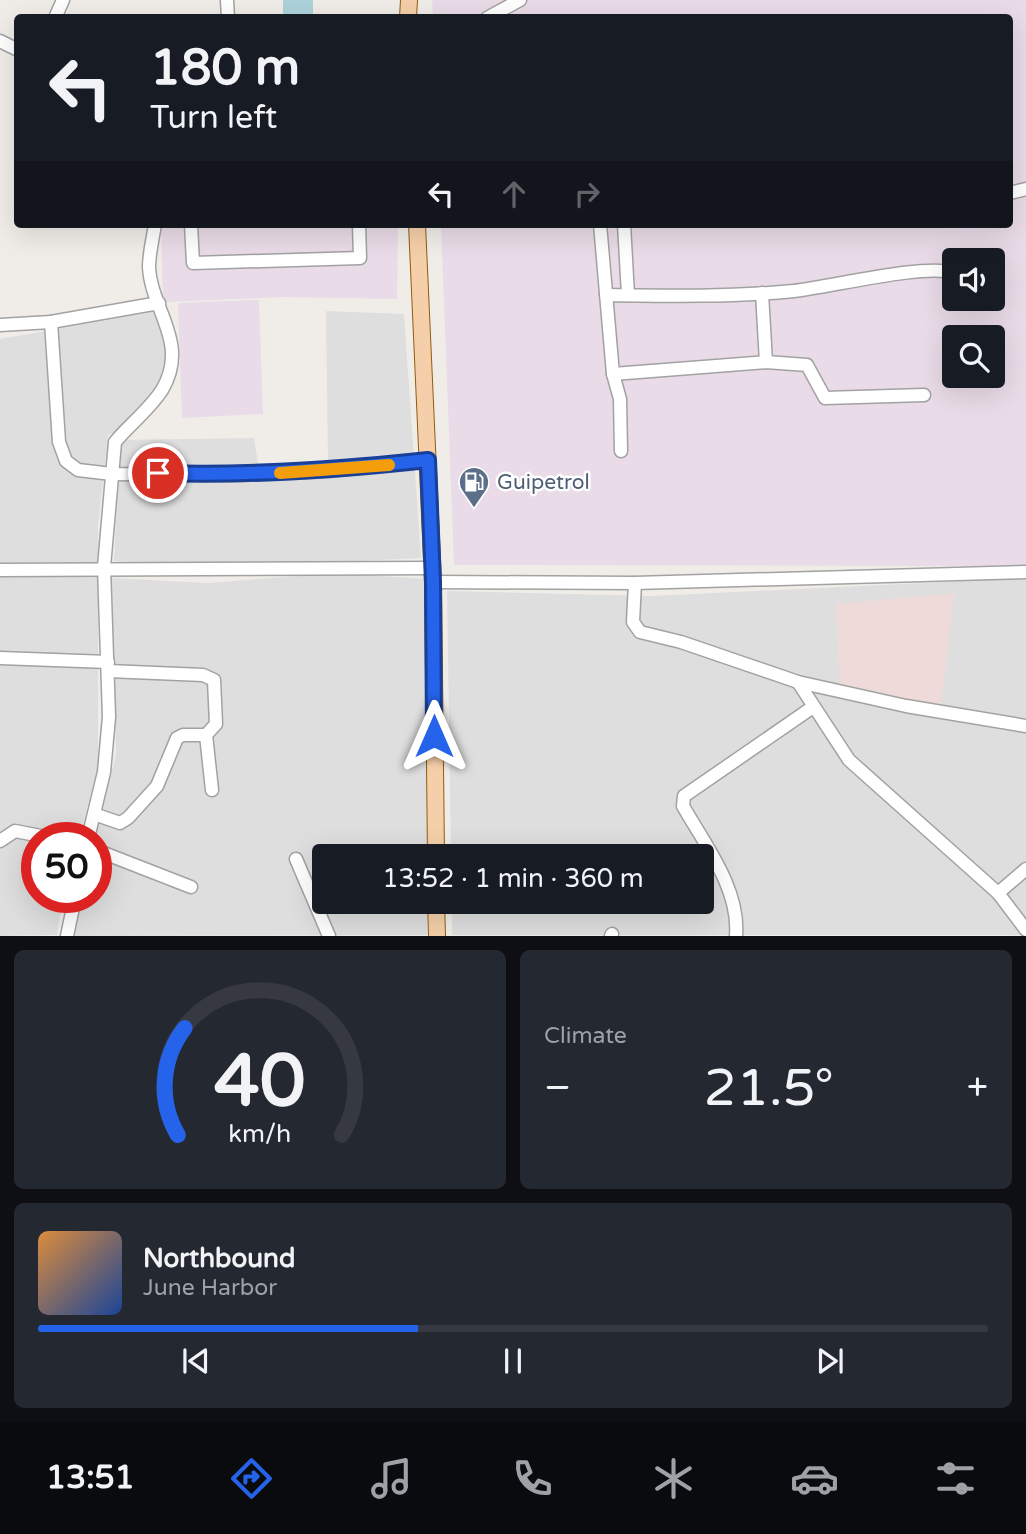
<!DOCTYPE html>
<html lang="en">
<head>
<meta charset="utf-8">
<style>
	:root { --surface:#171b24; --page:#242831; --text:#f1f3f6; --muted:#9ea1a6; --line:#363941; --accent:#2563eb }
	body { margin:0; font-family:"Varela Round",sans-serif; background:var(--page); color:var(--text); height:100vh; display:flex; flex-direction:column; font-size:26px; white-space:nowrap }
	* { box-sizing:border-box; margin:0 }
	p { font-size:23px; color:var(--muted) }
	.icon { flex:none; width:38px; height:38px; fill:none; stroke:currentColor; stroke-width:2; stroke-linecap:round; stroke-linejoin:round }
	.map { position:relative; height:936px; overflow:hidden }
	.details { display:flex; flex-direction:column; gap:14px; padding:14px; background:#0d0f14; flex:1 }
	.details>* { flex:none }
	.top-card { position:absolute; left:14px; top:14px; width:999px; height:214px; border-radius:7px; box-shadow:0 7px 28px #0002; background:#171b24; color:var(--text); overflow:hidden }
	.buttons { position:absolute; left:942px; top:248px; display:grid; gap:14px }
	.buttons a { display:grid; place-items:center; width:63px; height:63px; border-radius:7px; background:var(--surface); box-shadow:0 7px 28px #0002; font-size:35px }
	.speed { position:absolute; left:21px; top:822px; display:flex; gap:14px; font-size:35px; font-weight:700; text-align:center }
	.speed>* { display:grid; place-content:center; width:91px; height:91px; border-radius:50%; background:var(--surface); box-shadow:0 7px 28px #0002; line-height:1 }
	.speed .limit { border:10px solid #d22; background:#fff; color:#111 }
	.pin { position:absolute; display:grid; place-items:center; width:60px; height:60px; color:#fff; margin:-30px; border:4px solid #fff; border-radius:50%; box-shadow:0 2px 7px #0007 }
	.me { position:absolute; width:77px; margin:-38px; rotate:0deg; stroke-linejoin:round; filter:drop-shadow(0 0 5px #0008) }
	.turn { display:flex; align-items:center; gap:24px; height:147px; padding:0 21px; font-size:32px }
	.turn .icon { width:91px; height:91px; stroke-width:2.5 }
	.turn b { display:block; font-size:49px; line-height:60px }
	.lanes { display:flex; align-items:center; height:66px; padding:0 21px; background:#0003; justify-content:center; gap:35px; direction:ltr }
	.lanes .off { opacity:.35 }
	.big { font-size:52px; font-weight:600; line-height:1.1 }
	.details .card { flex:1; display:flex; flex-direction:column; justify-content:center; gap:10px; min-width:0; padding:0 24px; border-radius:10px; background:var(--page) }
	.details .dial { align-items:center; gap:0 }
	.dial svg { height:182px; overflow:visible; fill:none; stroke:var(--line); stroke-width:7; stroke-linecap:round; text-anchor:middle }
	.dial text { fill:var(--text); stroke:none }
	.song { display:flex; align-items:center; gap:21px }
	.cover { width:84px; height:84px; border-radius:10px; background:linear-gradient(135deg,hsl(30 70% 55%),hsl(220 70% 35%)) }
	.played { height:7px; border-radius:4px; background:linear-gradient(90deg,var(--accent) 40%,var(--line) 40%) }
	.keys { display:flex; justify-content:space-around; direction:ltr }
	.heat { display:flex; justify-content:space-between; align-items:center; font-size:38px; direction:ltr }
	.details .tiles { flex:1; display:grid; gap:14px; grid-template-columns:1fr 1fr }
	.card:last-child { grid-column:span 2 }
	.trip { position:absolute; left:312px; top:844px; width:402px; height:70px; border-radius:7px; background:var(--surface); box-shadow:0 7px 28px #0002; font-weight:600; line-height:70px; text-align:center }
	.menu { display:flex; height:112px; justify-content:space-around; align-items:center; background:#090b0e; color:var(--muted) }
	.menu .icon { width:49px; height:49px }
	.menu .current { color:var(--accent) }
	.menu b { font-size:32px; color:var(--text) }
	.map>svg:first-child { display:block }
	.residential { fill:#dfdede }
	.commercial { fill:#efdada }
	.industrial { fill:#e9dbe7; fill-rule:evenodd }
	.water { fill:#add3da }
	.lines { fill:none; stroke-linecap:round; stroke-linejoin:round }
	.minor-casing { stroke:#a2a2a2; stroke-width:15 }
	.major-casing { stroke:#915c0d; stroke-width:18 }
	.minor { stroke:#fff; stroke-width:12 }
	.major { stroke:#f5cfa9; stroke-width:16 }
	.route-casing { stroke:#184099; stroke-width:18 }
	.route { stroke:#2563eb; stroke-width:12 }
	.slow { stroke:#f59e0b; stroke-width:12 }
	.labels { text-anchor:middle; stroke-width:5; stroke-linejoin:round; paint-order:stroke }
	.service-label { font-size:21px; fill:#4e5e75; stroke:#fff; text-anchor:start }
</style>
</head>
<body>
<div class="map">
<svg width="1026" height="936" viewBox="0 0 1026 936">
	<rect width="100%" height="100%" fill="#f0ede9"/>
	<!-- residential -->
	<g class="residential">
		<polygon points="326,311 404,314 421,558 232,567 114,561 120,440 254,438 261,482 328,464"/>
		<polygon points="153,312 166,339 166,386 132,424 108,435 98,525 98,767 79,838 37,838 37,898 63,898 57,935 0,936 0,339"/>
		<polygon points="334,573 427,579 427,856 324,856 324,901 427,901 427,935 73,936 79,898 96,898 94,838 116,755 112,578 208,583"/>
		<polygon points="1026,578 1026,935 452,935 452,901 702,901 702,856 451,856 447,591 652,596"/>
	</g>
	<!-- commercial -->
	<polygon class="commercial" points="954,593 941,706 840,685 836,604"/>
	<!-- industrial -->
	<g class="industrial">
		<path d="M432,0H1026V566L454,565L441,224H1010V18H433ZM954,261H992V299H954ZM954,338H992V376H954Z"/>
		<polygon points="161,224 398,224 397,299 284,297 163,302"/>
		<polygon points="259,300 263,414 182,418 178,303"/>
	</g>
	<!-- water -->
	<rect class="water" x="283" y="0" width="30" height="17"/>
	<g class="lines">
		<!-- minor casing -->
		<g class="minor-casing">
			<g id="minor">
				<polyline points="227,0 228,18"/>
				<polyline points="55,18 63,0"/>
				<polyline points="487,18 520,0"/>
				<polyline points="0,41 18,50"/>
				<polyline points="1010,193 1026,189"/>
				<polyline points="191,224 193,263 360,258 359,224"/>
				<polyline points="600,224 613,374 620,399 621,451"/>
				<polyline points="624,224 628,295"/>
				<polyline points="762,293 766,362"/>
				<path d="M606,295C668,296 732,297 794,291C831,287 925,263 954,273"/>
				<polyline points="51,322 59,442 66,461 78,470 112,474 240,475 328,471 428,460"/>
				<polyline points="0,325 51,322 159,303"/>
				<polyline points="613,374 766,362 807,365 825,398 924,395"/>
				<polyline points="0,570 433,568"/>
				<polyline points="433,582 635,583 1026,572"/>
				<polyline points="635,583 633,622 640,632 681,642 798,682 906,706 1026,726"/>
				<polyline points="0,658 108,662"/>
				<polyline points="108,671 203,675 214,680 216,724 206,735 212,790"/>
				<polyline points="798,682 849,760 998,893 1026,930"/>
				<polyline points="94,814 120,823 128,818 157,786 177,738 183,735 206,735"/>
				<path d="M88,838L104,772L109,717L104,567L115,442C130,424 149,410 162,390C190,343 151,310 149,267C149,253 153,238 155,224"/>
				<polyline points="0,841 15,831 51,838"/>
				<polyline points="96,850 191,887"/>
				<polyline points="296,859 329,936"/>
				<polyline points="998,893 1026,869"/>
				<polyline points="67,936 75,898"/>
				<polyline points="611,936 612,934"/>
				<path d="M736,936C740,889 705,845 683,806L684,796L813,707"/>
			</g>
		</g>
		<!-- major casing -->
		<g class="major-casing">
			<g id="major">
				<polyline points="408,18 409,0"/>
				<polyline points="417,224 433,582 436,856"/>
				<polyline points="436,901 437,936"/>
			</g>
		</g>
		<!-- minor -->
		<use href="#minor" class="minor"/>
		<!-- major -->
		<use href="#major" class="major"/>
	</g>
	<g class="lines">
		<!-- route casing -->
		<g class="route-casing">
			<path id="route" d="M158,473C249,476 337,470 428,460L433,582L434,736"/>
		</g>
		<!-- route -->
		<use href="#route" class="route"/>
		<!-- slow -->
		<polyline class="slow" points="280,473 389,465"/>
	</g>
	<!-- icons -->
	<defs>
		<g id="fuel-pin" transform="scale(1.575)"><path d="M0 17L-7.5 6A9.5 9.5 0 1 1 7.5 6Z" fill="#5c6f8a" stroke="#fff"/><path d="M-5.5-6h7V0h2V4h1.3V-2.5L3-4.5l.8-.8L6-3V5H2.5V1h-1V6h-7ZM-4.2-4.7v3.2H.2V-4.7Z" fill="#fff"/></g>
	</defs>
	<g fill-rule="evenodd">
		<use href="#fuel-pin" x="474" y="482"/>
	</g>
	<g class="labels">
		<!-- service labels -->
		<g class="service-label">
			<text x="497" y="489">Guipetrol</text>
		</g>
	</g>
</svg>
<div class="buttons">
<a><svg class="icon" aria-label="sound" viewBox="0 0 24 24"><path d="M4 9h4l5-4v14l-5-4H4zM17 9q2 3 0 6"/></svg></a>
<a><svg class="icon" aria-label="search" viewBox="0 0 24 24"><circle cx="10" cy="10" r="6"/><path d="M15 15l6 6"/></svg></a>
</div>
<div class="speed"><div class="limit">50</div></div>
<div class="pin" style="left:158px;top:473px;background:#d93025"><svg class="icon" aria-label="arrive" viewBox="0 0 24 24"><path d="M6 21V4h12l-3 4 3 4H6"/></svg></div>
<svg class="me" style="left:434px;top:736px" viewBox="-20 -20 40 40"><path d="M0-17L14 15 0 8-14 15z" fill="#2563eb" stroke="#fff" stroke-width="4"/></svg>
<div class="trip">13:52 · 1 min · 360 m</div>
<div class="top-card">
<div class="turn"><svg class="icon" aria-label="left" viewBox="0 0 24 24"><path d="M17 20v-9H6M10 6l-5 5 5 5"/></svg><div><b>180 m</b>Turn left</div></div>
<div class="lanes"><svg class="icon" aria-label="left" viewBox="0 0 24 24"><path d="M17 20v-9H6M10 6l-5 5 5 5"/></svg><svg class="icon off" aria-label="ahead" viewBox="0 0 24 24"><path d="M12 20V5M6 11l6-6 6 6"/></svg><svg class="icon off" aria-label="right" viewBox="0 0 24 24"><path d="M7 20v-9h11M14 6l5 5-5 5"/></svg></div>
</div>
</div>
<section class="details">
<div class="tiles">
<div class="card dial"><svg viewBox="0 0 100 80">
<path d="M14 69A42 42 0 1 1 86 69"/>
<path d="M14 69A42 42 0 0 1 17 22" stroke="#2563eb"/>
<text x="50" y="56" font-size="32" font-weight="700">40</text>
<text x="50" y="72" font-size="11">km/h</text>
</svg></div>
<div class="card"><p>Climate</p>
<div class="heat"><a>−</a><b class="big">21.5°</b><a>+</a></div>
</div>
<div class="card">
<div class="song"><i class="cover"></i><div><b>Northbound</b><p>June Harbor</p></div></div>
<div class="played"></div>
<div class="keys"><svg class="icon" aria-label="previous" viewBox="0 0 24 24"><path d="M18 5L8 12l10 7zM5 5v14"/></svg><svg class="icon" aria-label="pause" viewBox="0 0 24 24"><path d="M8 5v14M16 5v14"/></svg><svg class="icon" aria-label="next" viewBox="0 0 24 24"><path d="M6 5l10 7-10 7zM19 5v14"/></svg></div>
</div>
</div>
</section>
<nav class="menu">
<b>13:51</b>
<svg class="icon current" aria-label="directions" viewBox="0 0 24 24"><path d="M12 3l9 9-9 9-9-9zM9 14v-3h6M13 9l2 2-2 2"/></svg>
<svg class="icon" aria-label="music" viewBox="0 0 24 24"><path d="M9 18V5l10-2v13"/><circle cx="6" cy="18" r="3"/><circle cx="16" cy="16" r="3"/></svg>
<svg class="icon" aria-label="phone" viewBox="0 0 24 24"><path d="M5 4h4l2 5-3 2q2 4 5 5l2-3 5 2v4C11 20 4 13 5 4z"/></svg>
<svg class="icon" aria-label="climate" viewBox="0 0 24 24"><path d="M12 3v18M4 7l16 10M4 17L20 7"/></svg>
<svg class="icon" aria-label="car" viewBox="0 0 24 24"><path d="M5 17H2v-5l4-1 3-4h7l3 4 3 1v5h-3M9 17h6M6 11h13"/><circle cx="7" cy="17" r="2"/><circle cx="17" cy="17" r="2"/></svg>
<svg class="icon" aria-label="filters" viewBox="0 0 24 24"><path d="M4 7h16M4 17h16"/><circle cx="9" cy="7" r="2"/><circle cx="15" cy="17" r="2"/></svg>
</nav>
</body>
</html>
